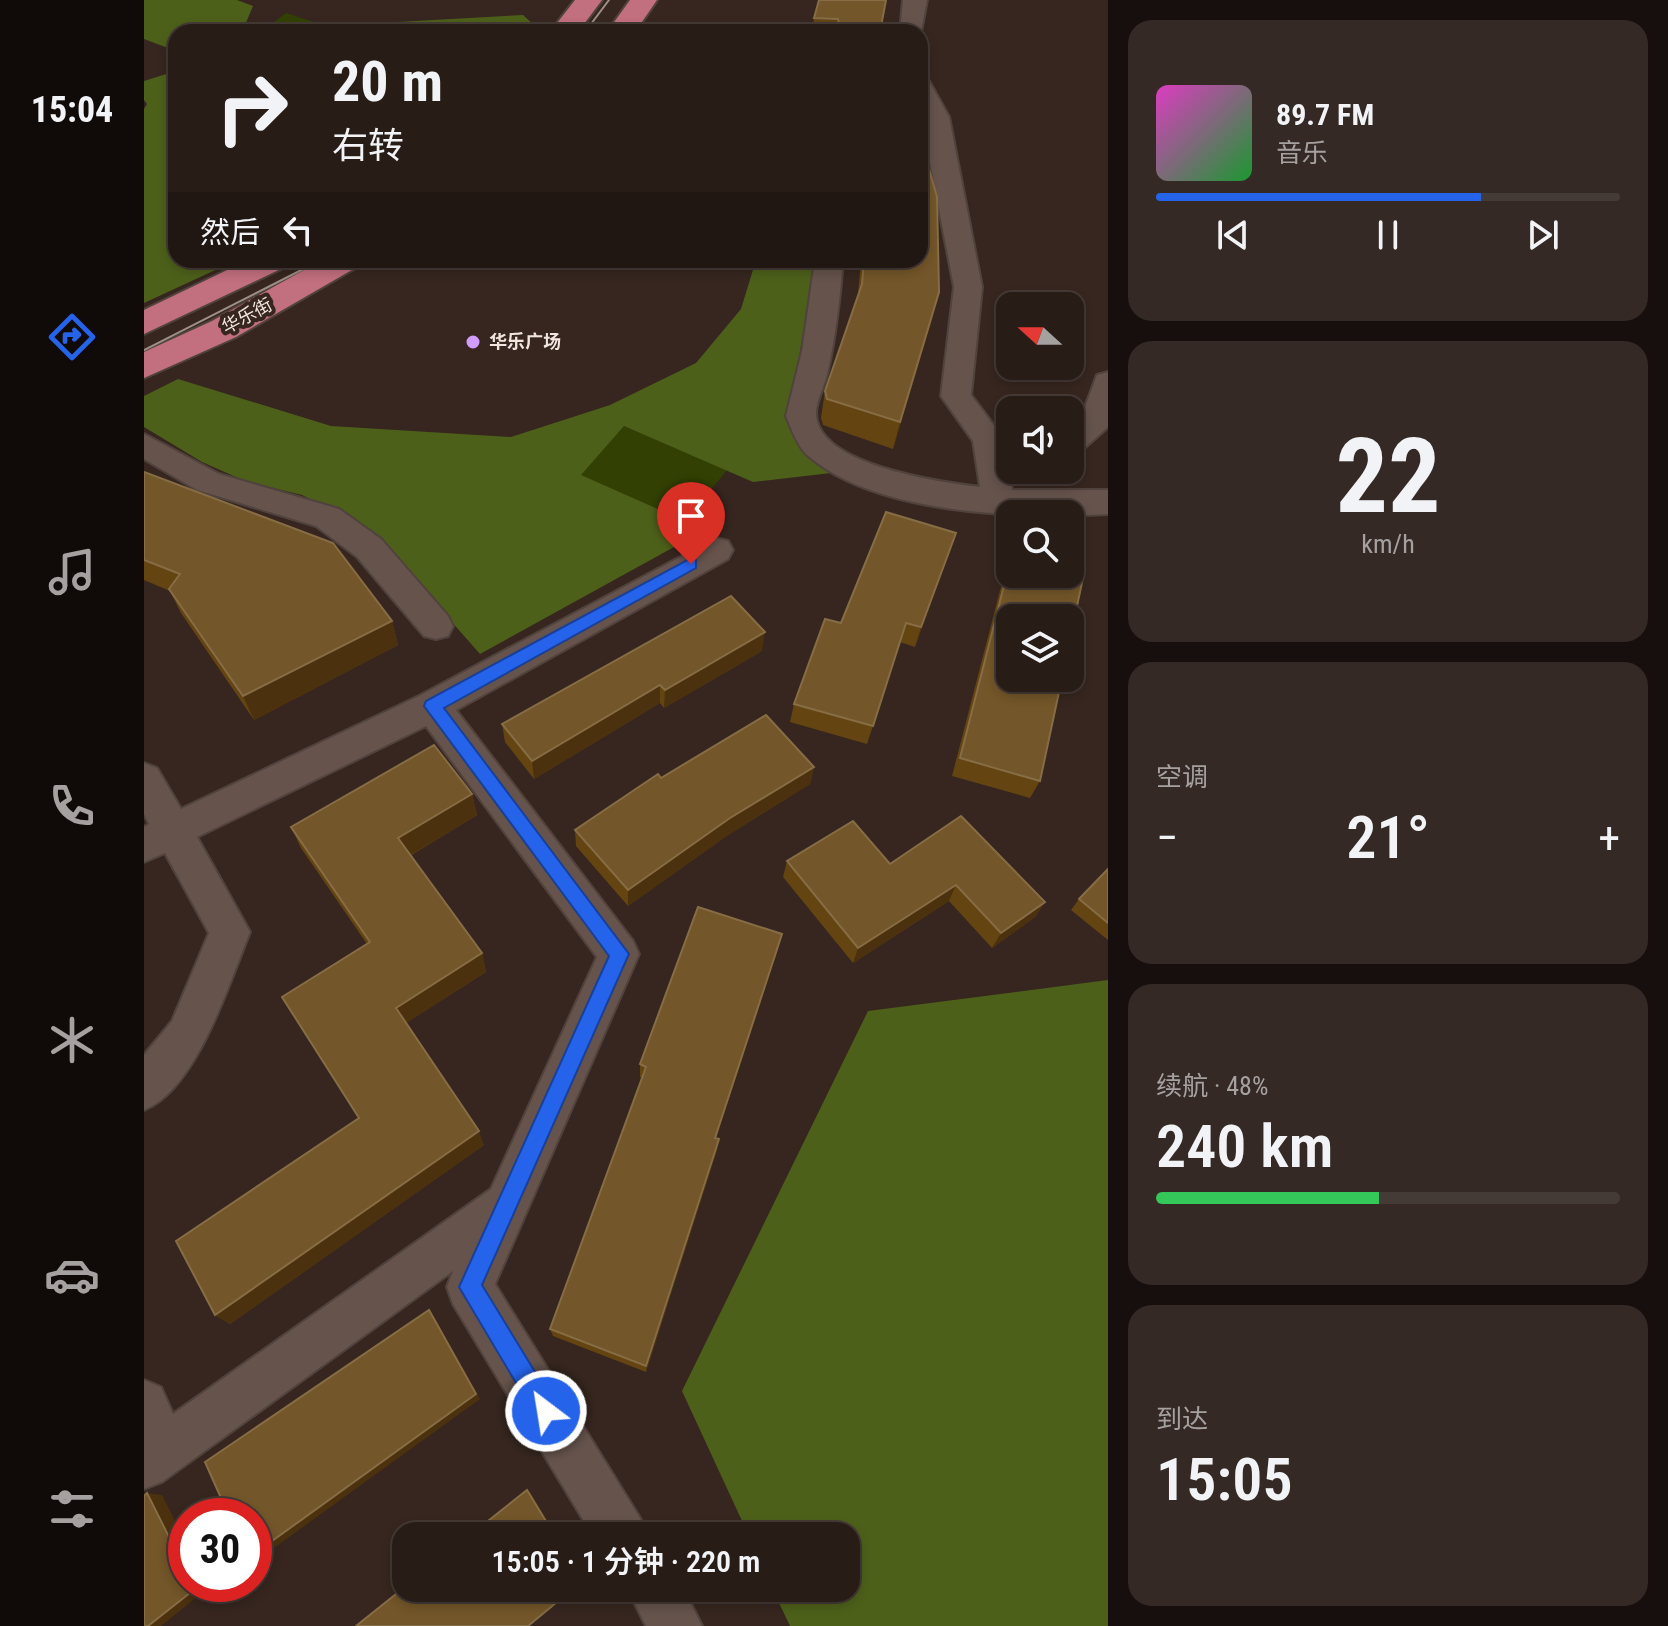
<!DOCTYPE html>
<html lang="zh">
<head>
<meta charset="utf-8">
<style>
	:root { --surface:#281c17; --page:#342924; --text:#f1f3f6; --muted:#a5a1a1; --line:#443a36; --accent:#2563eb }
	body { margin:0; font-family:"Roboto Condensed","Noto Sans SC",sans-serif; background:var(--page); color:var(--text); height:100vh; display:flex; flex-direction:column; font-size:30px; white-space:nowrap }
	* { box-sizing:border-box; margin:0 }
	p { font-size:26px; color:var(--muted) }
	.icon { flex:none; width:44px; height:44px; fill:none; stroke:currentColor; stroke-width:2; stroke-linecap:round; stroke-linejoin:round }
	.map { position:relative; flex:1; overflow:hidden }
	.panel { display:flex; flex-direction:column; gap:20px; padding:20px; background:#160f0d; width:560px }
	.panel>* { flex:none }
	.banner { position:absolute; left:24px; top:24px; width:760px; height:244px; border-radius:24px; box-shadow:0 4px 12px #0003,0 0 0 2px var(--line); background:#281c17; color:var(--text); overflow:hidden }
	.needle { width:52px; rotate:291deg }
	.fabs { position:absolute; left:852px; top:292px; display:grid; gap:16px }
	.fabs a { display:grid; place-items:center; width:88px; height:88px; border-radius:16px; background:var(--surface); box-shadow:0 4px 12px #0003,0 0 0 2px var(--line); font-size:40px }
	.speed { position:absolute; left:24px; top:1498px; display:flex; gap:16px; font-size:40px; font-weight:700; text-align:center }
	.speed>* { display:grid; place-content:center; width:104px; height:104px; border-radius:50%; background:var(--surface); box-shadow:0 4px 12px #0003,0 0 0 2px var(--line); line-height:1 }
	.speed .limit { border:12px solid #d22; background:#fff; color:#111 }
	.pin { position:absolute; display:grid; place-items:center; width:68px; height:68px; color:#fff; margin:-82px -34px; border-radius:50% 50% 50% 0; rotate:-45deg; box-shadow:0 0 8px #0007 }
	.pin .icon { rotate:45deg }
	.me { position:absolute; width:88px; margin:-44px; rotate:329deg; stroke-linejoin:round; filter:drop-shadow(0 0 6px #0008) }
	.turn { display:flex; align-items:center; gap:28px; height:168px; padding:0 32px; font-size:36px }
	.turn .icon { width:104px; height:104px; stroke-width:2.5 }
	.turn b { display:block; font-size:56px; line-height:68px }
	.then { display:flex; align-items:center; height:76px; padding:0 32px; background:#0003; gap:16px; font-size:30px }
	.big { font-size:60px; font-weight:600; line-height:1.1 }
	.panel .tile { flex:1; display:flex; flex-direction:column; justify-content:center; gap:12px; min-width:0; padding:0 28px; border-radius:24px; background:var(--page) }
	.panel .dial { align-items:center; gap:0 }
	.dial b { font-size:104px; line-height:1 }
	.song { display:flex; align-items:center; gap:24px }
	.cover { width:96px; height:96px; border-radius:12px; background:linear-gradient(135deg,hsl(310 70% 55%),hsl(130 70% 35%)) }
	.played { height:8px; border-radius:4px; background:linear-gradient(90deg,var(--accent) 70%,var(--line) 70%) }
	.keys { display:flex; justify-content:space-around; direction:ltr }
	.heat { display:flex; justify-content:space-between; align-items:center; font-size:44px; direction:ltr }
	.charge { height:12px; border-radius:6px; background:linear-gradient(90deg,#34c759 48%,var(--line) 0) }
	.trip { position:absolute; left:248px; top:1522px; width:468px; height:80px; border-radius:24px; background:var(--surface); box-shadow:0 4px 12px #0003,0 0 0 2px var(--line); font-weight:600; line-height:80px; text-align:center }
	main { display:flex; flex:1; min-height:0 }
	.tabs { display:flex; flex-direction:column; width:144px; justify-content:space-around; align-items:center; background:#100b09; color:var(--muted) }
	.tabs .icon { width:56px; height:56px }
	.tabs .active { color:var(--accent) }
	.tabs b { font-size:36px; color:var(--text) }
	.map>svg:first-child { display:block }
	.green { fill:#324103 }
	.forest { fill:#4d601a }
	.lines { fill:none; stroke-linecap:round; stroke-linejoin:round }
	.street-casing { stroke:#50423d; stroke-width:4 }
	.highway-casing { stroke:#50423d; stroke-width:4 }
	.street { fill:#65534c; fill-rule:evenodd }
	.highway { fill:#c26f7f; fill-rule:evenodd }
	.tram { stroke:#9c8f89; stroke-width:2 }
	.wall { fill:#644512 }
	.shaded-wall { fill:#4b310e }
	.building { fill:#735629; stroke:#866d45; stroke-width:2 }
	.route { fill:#2563eb; stroke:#184099; stroke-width:2 }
	.poi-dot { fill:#d09dff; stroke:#36261f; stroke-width:3 }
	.labels { text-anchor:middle; stroke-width:8; stroke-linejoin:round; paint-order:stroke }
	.far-street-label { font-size:18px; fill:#f0e5e0; stroke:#36261f }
	.far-poi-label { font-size:18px; font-weight:bold; fill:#f0e5e0; stroke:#36261f; text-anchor:start }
</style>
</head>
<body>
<main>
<nav class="tabs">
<b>15:04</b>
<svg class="icon active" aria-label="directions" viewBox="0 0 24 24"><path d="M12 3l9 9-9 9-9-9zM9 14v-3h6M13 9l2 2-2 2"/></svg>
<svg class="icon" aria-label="music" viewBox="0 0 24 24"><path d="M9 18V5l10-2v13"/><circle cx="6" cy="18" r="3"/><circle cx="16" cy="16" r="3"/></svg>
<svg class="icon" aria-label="phone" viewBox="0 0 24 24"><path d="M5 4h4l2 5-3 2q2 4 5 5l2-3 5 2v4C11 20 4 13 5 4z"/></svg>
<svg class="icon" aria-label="climate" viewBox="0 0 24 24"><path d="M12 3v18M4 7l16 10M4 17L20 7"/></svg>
<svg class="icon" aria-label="car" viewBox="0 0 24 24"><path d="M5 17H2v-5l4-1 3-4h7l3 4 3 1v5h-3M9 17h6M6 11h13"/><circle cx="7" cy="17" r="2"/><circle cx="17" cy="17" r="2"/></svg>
<svg class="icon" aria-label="filters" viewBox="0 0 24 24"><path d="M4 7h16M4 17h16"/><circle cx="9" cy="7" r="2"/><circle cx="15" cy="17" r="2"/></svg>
</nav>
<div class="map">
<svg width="964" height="1626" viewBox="0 0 964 1626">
	<rect width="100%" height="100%" fill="#36261f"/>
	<!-- green -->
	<g class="green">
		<polygon points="142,13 201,32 117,32"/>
		<polygon points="480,426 583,470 541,521 436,475"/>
	</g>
	<!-- forest -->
	<g class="forest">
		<polygon points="0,0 93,0 109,6 98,32 32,32 32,51 0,39"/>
		<polygon points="379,15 394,29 391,32 205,32 217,24"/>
		<polygon points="32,71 32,260 93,260 0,303 0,109 3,104 0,100 0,81"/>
		<polygon points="612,260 673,260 654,362 647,431 687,473 609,482 480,426 437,475 541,521 550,536 336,654 226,529 158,495 101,481 58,462 0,427 0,396 34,379 187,426 367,437 466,405 552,363 597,309"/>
		<polygon points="964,980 964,1626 646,1626 628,1588 702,1588 702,1536 605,1536 538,1391 724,1011"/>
	</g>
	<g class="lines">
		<!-- street casing -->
		<g class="street-casing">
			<g id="street">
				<polygon points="759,0 783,0 776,37 776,32 756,32"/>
				<path d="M776,79L785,81L805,117L838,287L827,395L860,439L868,490H964V514C879,519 730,515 662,454C653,445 647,428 642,416L658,351L671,260H699C696,297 692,334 684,370C682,384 673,398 672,412C671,466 798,482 836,487L829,441L797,396L810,287L776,110Z"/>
				<polygon points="964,372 964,427 937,451 926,454 926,427 937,418 953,375"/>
				<polygon points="0,434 75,474 195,509 237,539 304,616 309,626 304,636 292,639 280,636 213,557 172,526 53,490 0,459"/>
				<path d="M572,538L584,541L589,550L584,559L312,710L489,941L495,954L351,1284L496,1518L504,1536H449L309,1304L303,1287L309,1271L18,1482L0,1489V1380L17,1387L29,1414L347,1189L453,957L282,726L53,837L106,932C85,983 53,1089 0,1110V1055L28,1021L65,933L21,853L0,862V827L5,824L0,814V763L13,768L37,809L275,696Z"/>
				<polygon points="483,1588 539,1588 558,1626 502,1626"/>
			</g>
		</g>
		<!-- highway casing -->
		<g class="highway-casing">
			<g id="highway">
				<polygon points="431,0 458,0 434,32 406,32"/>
				<polygon points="486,0 513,0 491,32 463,32"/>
				<polygon points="104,260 146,260 141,267 0,334 0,310"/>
				<polygon points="178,260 218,260 213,267 92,337 0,378 0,352 68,321"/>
			</g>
		</g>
		<!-- street -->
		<use href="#street" class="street"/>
		<!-- highway -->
		<use href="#highway" class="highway"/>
		<!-- tram -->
		<g class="tram">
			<polyline points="441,32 465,0"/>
			<polyline points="0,350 177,260"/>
		</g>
	</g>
	<!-- wall -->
	<g class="wall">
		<polygon points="675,0 736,32 668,32 670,18"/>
		<polygon points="717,260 776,260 788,319 749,449 679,425 677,418 681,391 714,295"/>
		<polygon points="0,472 248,621 254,645 110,720 37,613 26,591 0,580"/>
		<polygon points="812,533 771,647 756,642 723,744 646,722 650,704 697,623"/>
		<polygon points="866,561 896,781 886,798 808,776 859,579"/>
		<polygon points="618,651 520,708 516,703 390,779 361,742 358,724"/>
		<polygon points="670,767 666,784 584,835 484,906 432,846 431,830 517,778"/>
		<polygon points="328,794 333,815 266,856 338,953 342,972 262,1023 340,1145 86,1324 71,1315 215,1119 223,944 157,848 147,827"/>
		<polygon points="643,861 746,864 901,902 891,917 848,948 805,901 709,963 639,877"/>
		<polygon points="964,869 964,940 927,910 935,899"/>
		<polygon points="634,949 572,1138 573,1150 502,1372 409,1336 406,1329 498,1078 496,1077 496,1064"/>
	</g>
	<!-- shaded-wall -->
	<g class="shaded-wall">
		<polygon points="795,292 788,319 749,449 756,422"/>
		<polygon points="812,533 805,553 771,647 777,627"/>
		<polygon points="248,621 254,645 110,720 99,696"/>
		<polygon points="621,632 618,651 520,708 521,690"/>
		<polygon points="516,685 516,703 390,779 388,761"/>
		<polygon points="670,767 666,784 584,835 484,906 484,890 586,818"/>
		<polygon points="328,794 333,815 260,859 254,838"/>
		<polygon points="812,885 805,901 709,963 714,948"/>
		<polygon points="901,902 891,917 848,948 857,933"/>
		<polygon points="638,934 634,949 568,1149 571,1138"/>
		<polygon points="338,953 342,972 259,1025 252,1008"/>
		<polygon points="335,1131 340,1145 86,1324 71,1315"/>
		<polygon points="575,1139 573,1150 502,1372 502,1366"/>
		<polygon points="285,1310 290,1317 336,1399 116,1558 110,1558 110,1554"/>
		<polygon points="383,1490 386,1492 412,1536 411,1536"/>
		<polygon points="3,1493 18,1495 42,1543 42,1571"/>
		<polygon points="49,1584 63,1584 64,1588 17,1626 4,1626"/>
	</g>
	<!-- building -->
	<g class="building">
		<polygon points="675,0 742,0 736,32 697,32 694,19 670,18"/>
		<polygon points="776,138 793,197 795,292 756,422 683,399 681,391 718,284 720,260 776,260"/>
		<polygon points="0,472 189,543 248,621 99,696 25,589 36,574 0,560"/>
		<polygon points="742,512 812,533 777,627 762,623 729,726 650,704 681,619 697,623"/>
		<polygon points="866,562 866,574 922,574 939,578 926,639 926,618 866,618 866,678 918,678 896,781 816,758"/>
		<polygon points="587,596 621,632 521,690 516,685 388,761 358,724"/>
		<polygon points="622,715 670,767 586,818 484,890 431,830 514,774 517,778"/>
		<polygon points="290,745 328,794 254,838 338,953 252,1008 335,1131 71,1315 32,1241 215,1118 138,997 226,942 147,827"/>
		<polygon points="817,816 901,902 857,933 812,885 714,948 643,861 709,821 746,864"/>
		<polygon points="964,869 964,923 935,899"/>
		<polygon points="554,907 638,934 571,1138 575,1139 502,1366 406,1329 502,1067 496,1064"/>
		<polygon points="285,1310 332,1394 110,1554 110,1516 85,1516 61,1462"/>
		<polygon points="383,1490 411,1536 325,1536"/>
		<polygon points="3,1493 42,1571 42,1584 49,1584 51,1589 4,1626 0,1626 0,1496"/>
		<polygon points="262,1586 262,1588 430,1588 384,1626 212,1626"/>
	</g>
	<!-- route -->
	<polygon class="route" points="547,558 552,560 552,568 300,708 485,954 338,1285 410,1403 414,1411 410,1420 402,1423 394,1420 315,1287 465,956 280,706 282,701"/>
	<!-- markers -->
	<circle class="poi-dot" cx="329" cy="342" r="8"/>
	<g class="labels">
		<!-- far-street labels -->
		<g class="far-street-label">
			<text transform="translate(103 316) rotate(-28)" y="6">华乐街</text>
		</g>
		<!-- far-poi labels -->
		<g class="far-poi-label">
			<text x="345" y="348">华乐广场</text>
		</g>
	</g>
</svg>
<div class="fabs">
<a><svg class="needle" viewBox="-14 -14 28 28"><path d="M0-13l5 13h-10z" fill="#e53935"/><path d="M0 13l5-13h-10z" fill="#a5a1a1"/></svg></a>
<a><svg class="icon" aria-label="sound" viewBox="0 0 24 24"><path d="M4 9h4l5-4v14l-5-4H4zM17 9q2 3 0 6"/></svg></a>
<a><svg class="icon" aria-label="search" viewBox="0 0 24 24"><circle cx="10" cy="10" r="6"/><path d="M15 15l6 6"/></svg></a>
<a><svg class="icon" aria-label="layers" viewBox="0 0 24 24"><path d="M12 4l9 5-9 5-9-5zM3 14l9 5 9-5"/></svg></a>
</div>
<div class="speed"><div class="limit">30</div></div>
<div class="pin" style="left:547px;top:564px;background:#d93025"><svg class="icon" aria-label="arrive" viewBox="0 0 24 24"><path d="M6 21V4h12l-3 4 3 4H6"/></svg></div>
<svg class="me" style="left:402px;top:1411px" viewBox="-20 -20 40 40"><circle r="17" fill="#2563eb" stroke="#fff" stroke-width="3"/><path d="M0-11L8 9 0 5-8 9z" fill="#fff"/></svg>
<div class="trip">15:05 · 1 分钟 · 220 m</div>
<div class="banner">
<div class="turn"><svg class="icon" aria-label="right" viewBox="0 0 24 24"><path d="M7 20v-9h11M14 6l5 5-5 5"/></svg><div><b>20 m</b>右转</div></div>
<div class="then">然后<svg class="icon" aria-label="left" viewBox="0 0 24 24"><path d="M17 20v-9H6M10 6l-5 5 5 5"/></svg></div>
</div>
</div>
<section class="panel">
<div class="tile">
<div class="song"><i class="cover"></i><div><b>89.7 FM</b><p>音乐</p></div></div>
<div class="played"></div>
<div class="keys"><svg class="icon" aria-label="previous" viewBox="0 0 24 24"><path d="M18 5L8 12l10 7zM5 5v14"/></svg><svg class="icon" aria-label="pause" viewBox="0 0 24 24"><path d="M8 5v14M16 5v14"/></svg><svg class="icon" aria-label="next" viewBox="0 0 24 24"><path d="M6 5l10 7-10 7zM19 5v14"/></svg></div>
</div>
<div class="tile dial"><b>22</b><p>km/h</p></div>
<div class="tile"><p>空调</p>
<div class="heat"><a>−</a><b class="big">21°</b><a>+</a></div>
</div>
<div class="tile"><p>续航 · 48%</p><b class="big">240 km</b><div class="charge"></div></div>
<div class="tile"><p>到达</p><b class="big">15:05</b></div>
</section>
</main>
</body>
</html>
